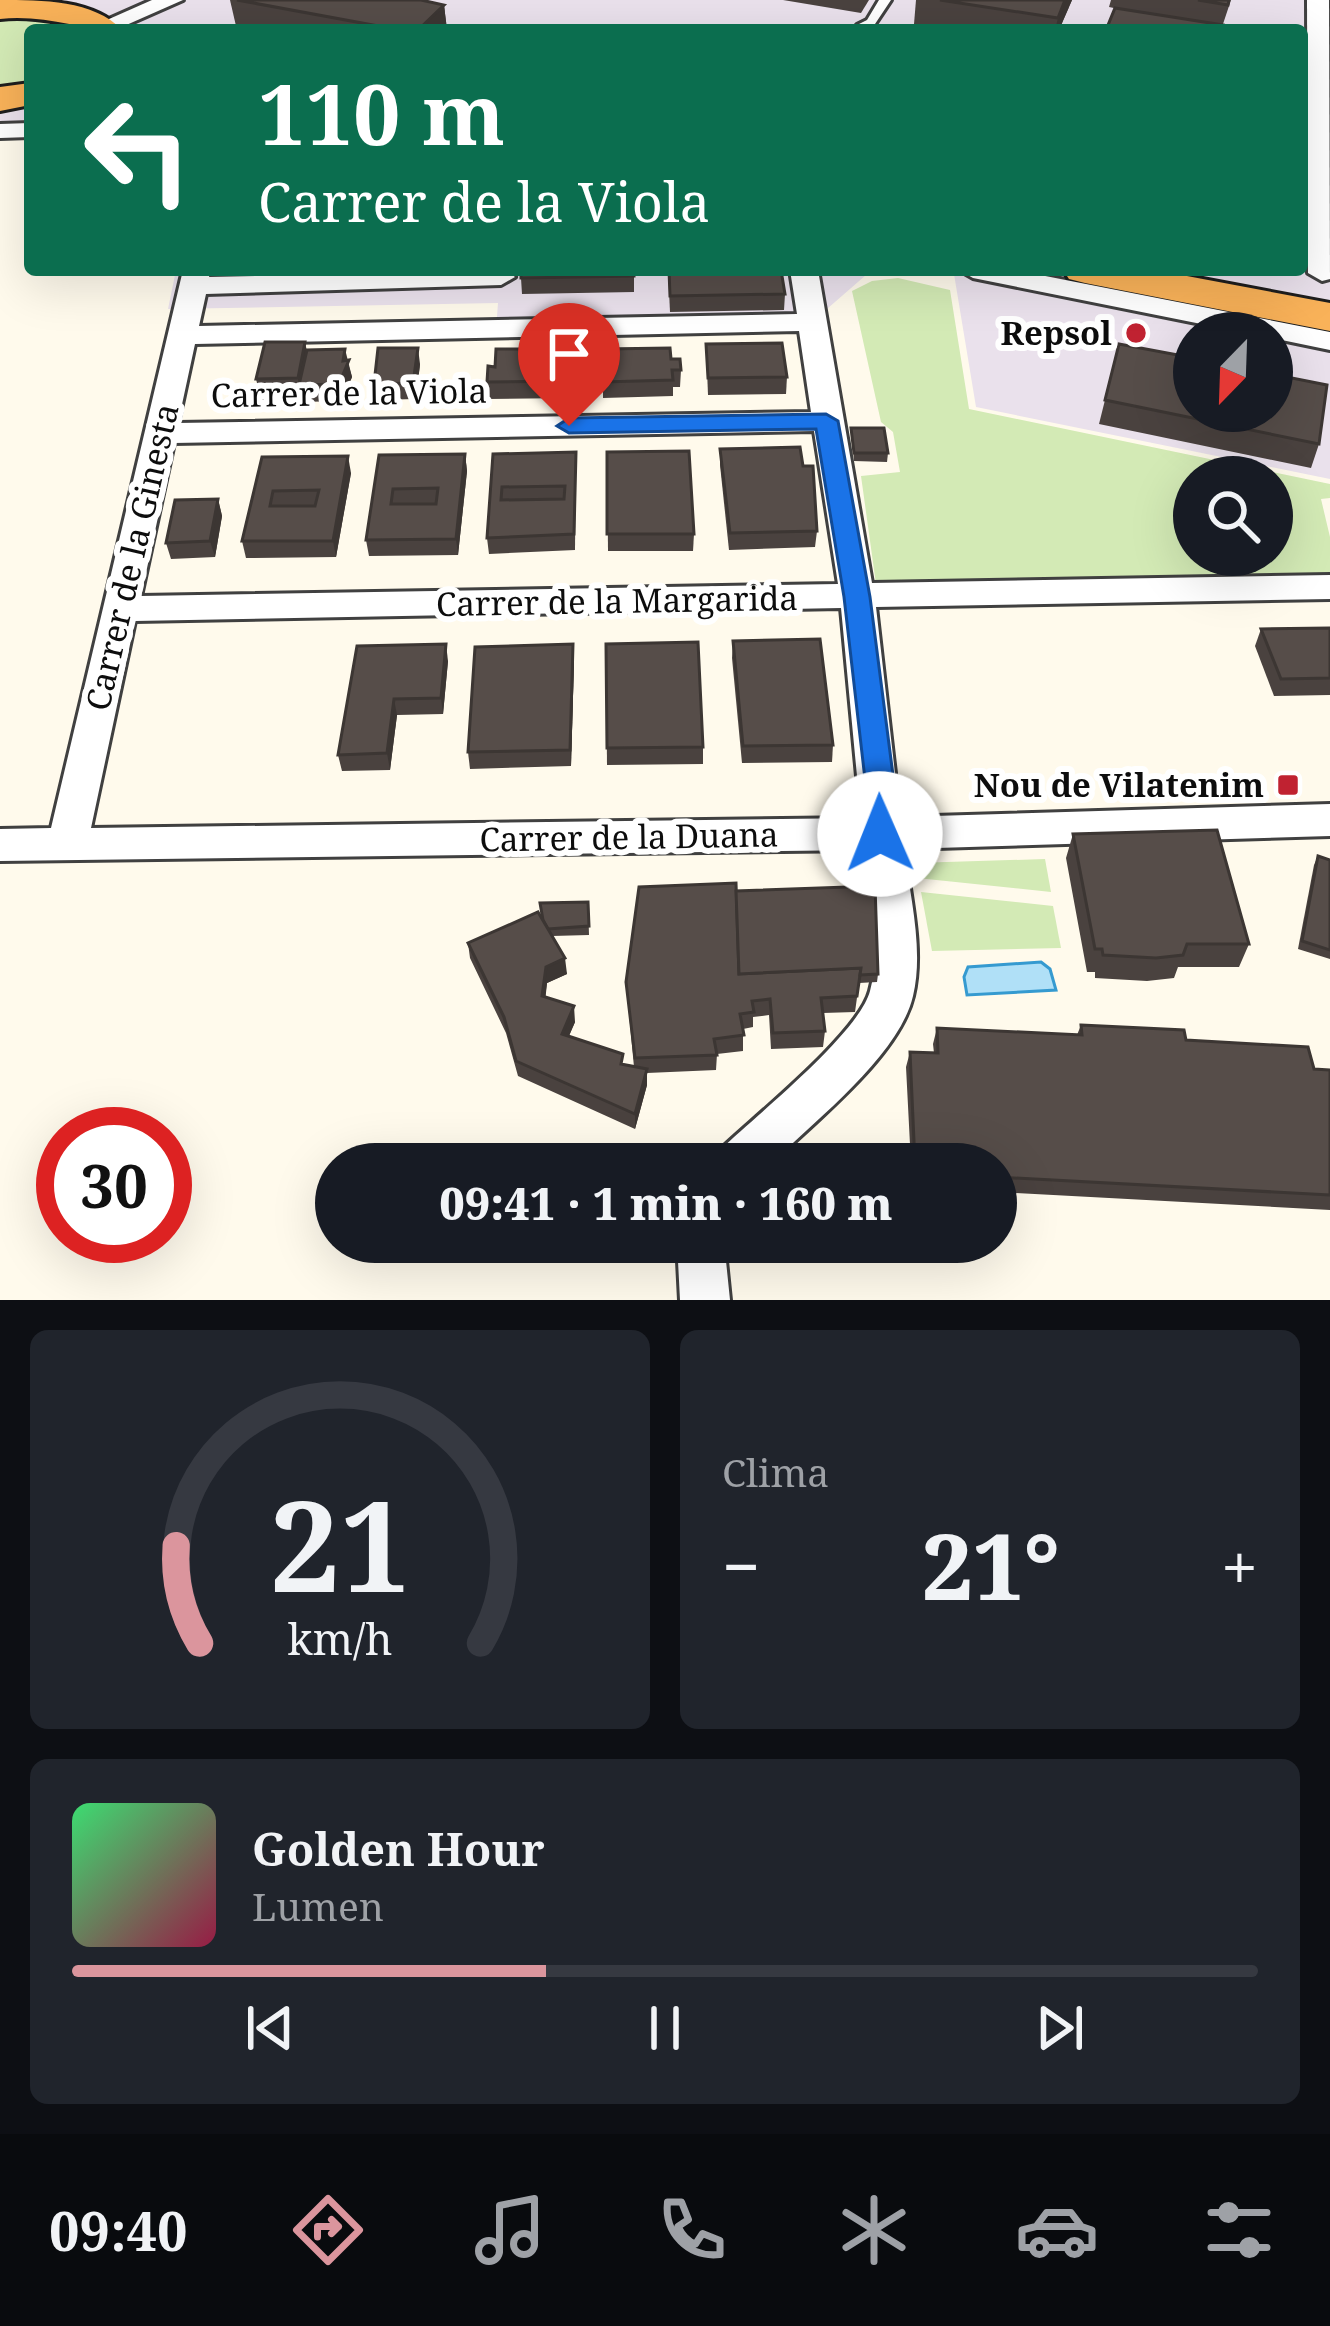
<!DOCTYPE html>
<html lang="es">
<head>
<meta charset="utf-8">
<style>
	:root { --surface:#171b24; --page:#20242c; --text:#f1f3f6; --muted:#9ea1a6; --line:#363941; --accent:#db959d }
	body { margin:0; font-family:"Noto Serif",serif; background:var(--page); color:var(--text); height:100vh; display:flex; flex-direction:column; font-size:45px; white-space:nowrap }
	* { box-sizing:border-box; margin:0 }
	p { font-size:39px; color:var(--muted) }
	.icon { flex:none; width:66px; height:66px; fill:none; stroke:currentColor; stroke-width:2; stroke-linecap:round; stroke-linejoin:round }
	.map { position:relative; height:1300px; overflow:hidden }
	.details { display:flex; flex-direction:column; gap:30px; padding:30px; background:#0d0f14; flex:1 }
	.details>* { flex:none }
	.guide { position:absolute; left:24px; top:24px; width:1284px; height:252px; border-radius:12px; box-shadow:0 12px 48px #0002; background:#0b6e4f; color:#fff; overflow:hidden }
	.needle { width:78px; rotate:203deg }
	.controls { position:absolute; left:1173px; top:312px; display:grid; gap:24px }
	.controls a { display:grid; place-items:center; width:120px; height:120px; border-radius:50%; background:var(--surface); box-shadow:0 12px 48px #0002; font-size:60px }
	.speed { position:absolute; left:36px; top:1107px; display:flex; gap:24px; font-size:60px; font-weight:700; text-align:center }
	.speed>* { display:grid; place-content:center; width:156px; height:156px; border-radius:50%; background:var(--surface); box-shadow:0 12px 48px #0002; line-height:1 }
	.speed .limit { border:18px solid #d22; background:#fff; color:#111 }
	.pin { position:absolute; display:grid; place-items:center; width:102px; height:102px; color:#fff; margin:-123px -51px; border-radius:50% 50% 50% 0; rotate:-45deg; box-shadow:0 0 12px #0007 }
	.pin .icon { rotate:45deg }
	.me { position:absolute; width:132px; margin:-66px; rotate:359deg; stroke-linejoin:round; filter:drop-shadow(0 0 9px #0008) }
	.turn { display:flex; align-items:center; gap:42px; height:252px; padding:0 36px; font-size:54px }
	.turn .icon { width:156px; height:156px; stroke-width:2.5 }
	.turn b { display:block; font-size:84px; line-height:102px }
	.big { font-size:90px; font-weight:800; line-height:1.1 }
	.details .card { flex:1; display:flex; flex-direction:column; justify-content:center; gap:18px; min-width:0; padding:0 42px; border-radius:18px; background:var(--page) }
	.details .dial { align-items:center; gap:0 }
	.dial svg { height:312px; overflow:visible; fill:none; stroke:var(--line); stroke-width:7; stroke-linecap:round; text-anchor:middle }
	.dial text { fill:var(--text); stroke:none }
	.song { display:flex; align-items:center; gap:36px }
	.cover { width:144px; height:144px; border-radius:18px; background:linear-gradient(135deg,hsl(140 70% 55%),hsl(340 70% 35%)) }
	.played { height:12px; border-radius:6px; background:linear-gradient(90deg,var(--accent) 40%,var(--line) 40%) }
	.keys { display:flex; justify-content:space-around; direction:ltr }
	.heat { display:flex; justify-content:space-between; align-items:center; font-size:66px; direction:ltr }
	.details .tiles { flex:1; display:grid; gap:30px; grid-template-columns:1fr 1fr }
	.card:last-child { grid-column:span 2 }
	.trip { position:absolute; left:315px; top:1143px; width:702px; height:120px; border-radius:60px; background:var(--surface); box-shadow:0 12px 48px #0002; font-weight:800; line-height:120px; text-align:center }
	.tabs { display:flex; height:192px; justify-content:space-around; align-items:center; background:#090b0e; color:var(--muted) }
	.tabs .icon { width:84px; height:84px }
	.tabs .on { color:var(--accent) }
	.tabs b { font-size:54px; color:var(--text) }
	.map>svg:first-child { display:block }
	.industrial { fill:#eae1ec; fill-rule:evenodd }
	.green { fill:#d3eab5; fill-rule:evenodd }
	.water { fill:#b0e0f7; stroke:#359ad0; stroke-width:3 }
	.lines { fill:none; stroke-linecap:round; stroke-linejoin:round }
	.service-casing { stroke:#404040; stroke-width:6 }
	.minor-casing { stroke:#404040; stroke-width:6 }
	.trunk-casing { stroke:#1e1e1e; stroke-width:6 }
	.service { fill:#fff; fill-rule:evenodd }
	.minor { fill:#fff; fill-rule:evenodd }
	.trunk { fill:#f9b259; fill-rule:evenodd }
	.wall { fill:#4a423f }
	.shaded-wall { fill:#3c3633 }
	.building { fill:#564d49; stroke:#3c3633; stroke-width:3; fill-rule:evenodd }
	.route { fill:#1a73e8; stroke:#114b97; stroke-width:3 }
	.poi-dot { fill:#c02231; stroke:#fff; stroke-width:4.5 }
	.labels { text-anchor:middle; stroke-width:12; stroke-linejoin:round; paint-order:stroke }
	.poi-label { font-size:33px; font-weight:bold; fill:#0d0d0d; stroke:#fff; text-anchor:end }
	.street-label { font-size:33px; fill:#0d0d0d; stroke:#fff }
</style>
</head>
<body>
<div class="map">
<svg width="1330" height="1300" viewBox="0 0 1330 1300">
	<rect width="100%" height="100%" fill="#fffaec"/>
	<!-- industrial -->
	<path class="industrial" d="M0,0H1330V479L976,407L954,274L866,275L812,322L496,330L498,303L168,309L176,270H1302V30H30V140L0,139ZM1194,333H1272V411H1194Z"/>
	<!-- green -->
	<g class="green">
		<polygon points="0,20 45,20 69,30 30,30 30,81 0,87"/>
		<path d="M898,278L950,290L969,409L1330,484V498L1321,499L1330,537V578L876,584L861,476L900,472L893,432L881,422L852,291L872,281ZM1194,477H1272V555H1194Z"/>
		<polygon points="1045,859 1051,892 917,878 914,863"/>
		<polygon points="921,892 1053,906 1061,948 932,951"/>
	</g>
	<!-- water -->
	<polygon class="water" points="1041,962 1050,969 1056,990 967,995 964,977 968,967"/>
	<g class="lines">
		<!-- service casing -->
		<g class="service-casing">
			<polygon id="service" points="879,0 891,0 875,24 857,29 857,25 867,20"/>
		</g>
		<!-- minor casing -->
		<g class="minor-casing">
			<g id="minor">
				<polygon points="152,0 183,0 115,30 91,27"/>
				<polygon points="1307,0 1329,0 1330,279 1322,281 1308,273"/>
				<polygon points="30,123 30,137 0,138 0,124"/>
				<path d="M183,270H211L209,277L507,270L515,277L501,285L206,294L199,326L797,314L790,270H818L872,583L1330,575V599L876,607L900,817L1330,804V836L904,849C910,896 924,950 913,996C899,1056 814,1121 771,1164H716L722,1148C757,1115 859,1033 870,991C882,948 868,894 864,850L0,861V829L51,828ZM799,331L811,412L178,423L195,344ZM814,431L838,584L141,596L174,443ZM841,608L861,818L91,828L135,621Z"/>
				<polygon points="959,270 1015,270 1330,332 1330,350 1272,338 1272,333 1246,333 973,278"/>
				<polygon points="683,1242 731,1242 726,1261 730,1300 680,1300 678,1261"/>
			</g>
		</g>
		<!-- trunk casing -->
		<g class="trunk-casing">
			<g id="trunk">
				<path d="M0,0C42,0 94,0 122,30C79,30 44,14 0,19Z"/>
				<polygon points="30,83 30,105 0,111 0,87"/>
				<polygon points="1063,270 1155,270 1330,303 1330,331 1085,283 1069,279"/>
			</g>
		</g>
		<!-- service -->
		<use href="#service" class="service"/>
		<!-- minor -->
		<use href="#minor" class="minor"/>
		<!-- trunk -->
		<use href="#trunk" class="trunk"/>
	</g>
	<!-- wall -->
	<g class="wall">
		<polygon points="230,0 421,0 444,5 447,30 256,30 236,26"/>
		<polygon points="783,0 869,0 861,13"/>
		<polygon points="916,0 1072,0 1059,30 952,30 914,24"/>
		<polygon points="1111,0 1231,0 1221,30 1109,7"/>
		<polygon points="634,270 634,292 522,294 521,278"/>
		<polygon points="668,270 785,294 784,310 670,312"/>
		<polygon points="706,344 787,377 786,394 708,395"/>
		<polygon points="1119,344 1319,444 1311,468 1099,424"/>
		<polygon points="307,350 347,360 352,377 342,401 262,403 256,379"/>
		<polygon points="671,359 681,370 680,387 673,387 673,396 603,398 603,388 597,388 596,372"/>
		<polygon points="420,364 416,399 377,400 374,384"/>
		<polygon points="571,381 572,398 488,399 487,382"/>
		<polygon points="851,428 888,453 887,462 854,461"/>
		<polygon points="720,449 803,466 817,531 815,547 729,550 720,465"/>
		<polygon points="576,452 575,550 489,554 487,538 493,454"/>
		<polygon points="607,452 694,534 693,551 608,551"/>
		<polygon points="465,454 467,471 458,555 369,556 366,540 379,455"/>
		<polygon points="262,457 351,473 336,557 246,558 242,541"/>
		<polygon points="218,499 222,516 215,557 171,559 166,543"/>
		<polygon points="1330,628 1330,695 1274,696 1255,646 1261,629"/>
		<polygon points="733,641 833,745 832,762 742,763 732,658"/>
		<polygon points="606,644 703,747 703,764 607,765"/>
		<polygon points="357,646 448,661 443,714 397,715 390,770 342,771 338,755"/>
		<polygon points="574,661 571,766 470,769 468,752"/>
		<polygon points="1073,834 1249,944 1239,967 1178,967 1174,978 1147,981 1095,978 1095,972 1087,972 1066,858"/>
		<polygon points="1318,856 1330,860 1330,959 1298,949 1314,865"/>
		<polygon points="736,891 878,974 877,982 859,983 855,1012 823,1013 825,1031 823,1047 771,1049 769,1015 753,1017 753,1027 743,1029 743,1051 717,1054 716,1070 647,1073 647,1085 635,1129 518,1076 506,1033 470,958 468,943 542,919 588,902 589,935 552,936 567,974 547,983 545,997 575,1022 569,1036 624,1065 634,1067 626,982"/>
		<polygon points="1081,1025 1186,1040 1314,1069 1330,1070 1330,1210 996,1192 996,1164 911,1164 906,1067 910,1052 934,1053 933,1044 937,1028 1077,1035"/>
	</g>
	<!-- shaded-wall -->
	<g class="shaded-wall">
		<polygon points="1065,0 1072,0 1059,30 1055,30 1058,18"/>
		<polygon points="444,5 447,30 418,30"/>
		<polygon points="305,342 310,366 299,385 302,402 298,378"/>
		<polygon points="418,348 420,364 416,399 413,383"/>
		<polygon points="345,349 352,377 342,401 339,384"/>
		<polygon points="465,454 467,471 458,555 456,539"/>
		<polygon points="348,456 351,473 336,557 333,541"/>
		<polygon points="218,499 222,516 215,557 210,541"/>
		<polygon points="446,644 448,661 443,714 441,698"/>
		<polygon points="573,644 574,661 571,766 570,750"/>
		<polygon points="394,699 397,715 390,770 387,753"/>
		<polygon points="565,958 567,974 547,983 544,1012 542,996 546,967"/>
		<polygon points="574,1006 575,1022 563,1049 562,1034"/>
		<polygon points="647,1069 647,1085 635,1129 635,1114"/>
	</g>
	<!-- building -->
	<g class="building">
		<polygon points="237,0 421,0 444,5 418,30 400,30"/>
		<polygon points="940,0 1065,0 1058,18"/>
		<polygon points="1198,0 1229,0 1228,5"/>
		<polygon points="1115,8 1223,25 1221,30 1106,30"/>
		<polygon points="521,270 634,270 634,276 521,278"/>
		<polygon points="669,270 781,270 785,294 670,296"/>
		<polygon points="265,342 305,342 298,378 256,379"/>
		<polygon points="782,343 787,377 708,378 706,344"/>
		<polygon points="1119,344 1194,358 1194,411 1272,411 1272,374 1327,385 1319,444 1105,400"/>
		<polygon points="378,348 418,348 413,383 374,384"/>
		<polygon points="670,348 671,359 680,359 681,370 672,370 673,380 603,382 603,372 596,372 603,349"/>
		<polygon points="345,349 343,361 349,360 339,384 299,385 307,350"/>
		<polygon points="496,349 567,349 571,381 487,382 488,366 495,367"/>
		<polygon points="851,428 884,428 888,453 854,453"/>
		<polygon points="800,447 803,466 813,466 817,531 730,533 720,449"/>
		<polygon points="689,451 694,534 607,534 607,452"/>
		<path d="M576,452L574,534L487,538L493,454ZM565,486L564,499L501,500L502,487Z"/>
		<path d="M465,454L456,539L366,540L379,455ZM438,488L436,504H391L393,489Z"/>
		<path d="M348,456L333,541H242L262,457ZM319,490L315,506H270L273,491Z"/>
		<polygon points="218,499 210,541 166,543 175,500"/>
		<polygon points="1330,628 1330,678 1281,679 1261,629"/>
		<polygon points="820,639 833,745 743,746 733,641"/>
		<polygon points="698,642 703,747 607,748 606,644"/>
		<polygon points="446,644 441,698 394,699 387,753 338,755 357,646"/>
		<polygon points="573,644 570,750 468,752 475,647"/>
		<polygon points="1217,830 1249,944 1187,944 1183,955 1156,958 1103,955 1102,949 1095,949 1073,834"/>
		<polygon points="1318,856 1330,860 1330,950 1302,941"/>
		<polygon points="736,883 739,974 861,968 857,996 821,998 825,1031 773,1033 770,999 752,1001 754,1012 740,1014 744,1035 714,1039 717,1055 635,1058 626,982 639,887"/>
		<polygon points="875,886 878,974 860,975 861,968 739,974 736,891"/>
		<polygon points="588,902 589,926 548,929 543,920 540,903"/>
		<polygon points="538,912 565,958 546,967 542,996 574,1006 562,1034 623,1054 621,1064 647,1069 635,1114 516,1061 504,1017 468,943"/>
		<polygon points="1081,1025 1184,1030 1186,1040 1308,1047 1314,1069 1330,1070 1330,1195 996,1177 996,1164 915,1164 910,1052 938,1053 937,1028 1082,1035"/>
	</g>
	<!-- route -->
	<polygon class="route" points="826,414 838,421 870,597 898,814 890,842 869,842 864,834 869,814 844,597 816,429 569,433 557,426 569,418"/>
	<!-- markers -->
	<g class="poi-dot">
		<circle cx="1136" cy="333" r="12"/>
		<rect x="1276" y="773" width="24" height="24" rx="6"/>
	</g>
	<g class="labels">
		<!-- poi labels -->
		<g class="poi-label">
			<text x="1112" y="345">Repsol</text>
			<text x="1264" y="797">Nou de Vilatenim</text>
		</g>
		<!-- street labels -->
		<g class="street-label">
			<text transform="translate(349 393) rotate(-1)" y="12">Carrer de la Viola</text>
			<text transform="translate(132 557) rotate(-77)" y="12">Carrer de la Ginesta</text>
			<text transform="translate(617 601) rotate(-1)" y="12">Carrer de la Margarida</text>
			<text transform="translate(629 837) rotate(-1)" y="12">Carrer de la Duana</text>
		</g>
	</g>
</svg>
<div class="controls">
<a><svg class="needle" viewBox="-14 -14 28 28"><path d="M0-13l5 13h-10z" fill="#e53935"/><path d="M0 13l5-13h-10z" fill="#9ea1a6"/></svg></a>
<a><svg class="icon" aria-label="search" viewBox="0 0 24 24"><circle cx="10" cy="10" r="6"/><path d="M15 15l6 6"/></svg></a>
</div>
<div class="speed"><div class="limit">30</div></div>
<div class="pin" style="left:569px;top:426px;background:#d93025"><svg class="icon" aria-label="arrive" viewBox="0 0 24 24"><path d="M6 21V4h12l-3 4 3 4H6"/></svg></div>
<svg class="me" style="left:880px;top:834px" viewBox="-20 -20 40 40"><circle r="19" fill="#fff"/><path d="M0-13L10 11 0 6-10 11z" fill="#1a73e8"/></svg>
<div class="trip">09:41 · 1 min · 160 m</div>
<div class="guide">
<div class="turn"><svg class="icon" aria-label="left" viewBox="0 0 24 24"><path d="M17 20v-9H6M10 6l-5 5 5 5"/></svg><div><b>110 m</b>Carrer de la Viola</div></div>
</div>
</div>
<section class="details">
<div class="tiles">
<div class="card dial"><svg viewBox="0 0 100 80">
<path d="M14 69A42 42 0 1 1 86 69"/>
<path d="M14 69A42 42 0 0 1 8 44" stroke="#db959d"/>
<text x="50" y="56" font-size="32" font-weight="700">21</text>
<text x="50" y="72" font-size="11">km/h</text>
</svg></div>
<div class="card"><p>Clima</p>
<div class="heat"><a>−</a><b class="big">21°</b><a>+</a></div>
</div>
<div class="card">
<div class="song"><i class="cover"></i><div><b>Golden Hour</b><p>Lumen</p></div></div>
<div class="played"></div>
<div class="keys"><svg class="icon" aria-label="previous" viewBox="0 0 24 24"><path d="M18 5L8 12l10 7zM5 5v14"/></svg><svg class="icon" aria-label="pause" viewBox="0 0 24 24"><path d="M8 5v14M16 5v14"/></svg><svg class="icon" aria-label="next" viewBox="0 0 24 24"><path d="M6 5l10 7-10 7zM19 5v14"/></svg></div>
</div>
</div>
</section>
<nav class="tabs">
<b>09:40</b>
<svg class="icon on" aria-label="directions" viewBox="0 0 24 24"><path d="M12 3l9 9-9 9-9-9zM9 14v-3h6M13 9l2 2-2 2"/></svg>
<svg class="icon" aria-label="music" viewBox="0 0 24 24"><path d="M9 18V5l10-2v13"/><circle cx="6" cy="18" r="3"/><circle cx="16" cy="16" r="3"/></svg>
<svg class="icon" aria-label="phone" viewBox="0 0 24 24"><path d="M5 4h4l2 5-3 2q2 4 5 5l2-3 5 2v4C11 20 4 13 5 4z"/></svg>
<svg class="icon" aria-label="climate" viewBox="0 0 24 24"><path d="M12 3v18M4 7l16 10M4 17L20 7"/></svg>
<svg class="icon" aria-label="car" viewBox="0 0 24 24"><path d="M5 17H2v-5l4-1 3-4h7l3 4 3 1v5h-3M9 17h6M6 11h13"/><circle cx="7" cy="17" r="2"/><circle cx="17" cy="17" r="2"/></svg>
<svg class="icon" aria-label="filters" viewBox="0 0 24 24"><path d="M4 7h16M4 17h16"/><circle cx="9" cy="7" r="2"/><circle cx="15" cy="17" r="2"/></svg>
</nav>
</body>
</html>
